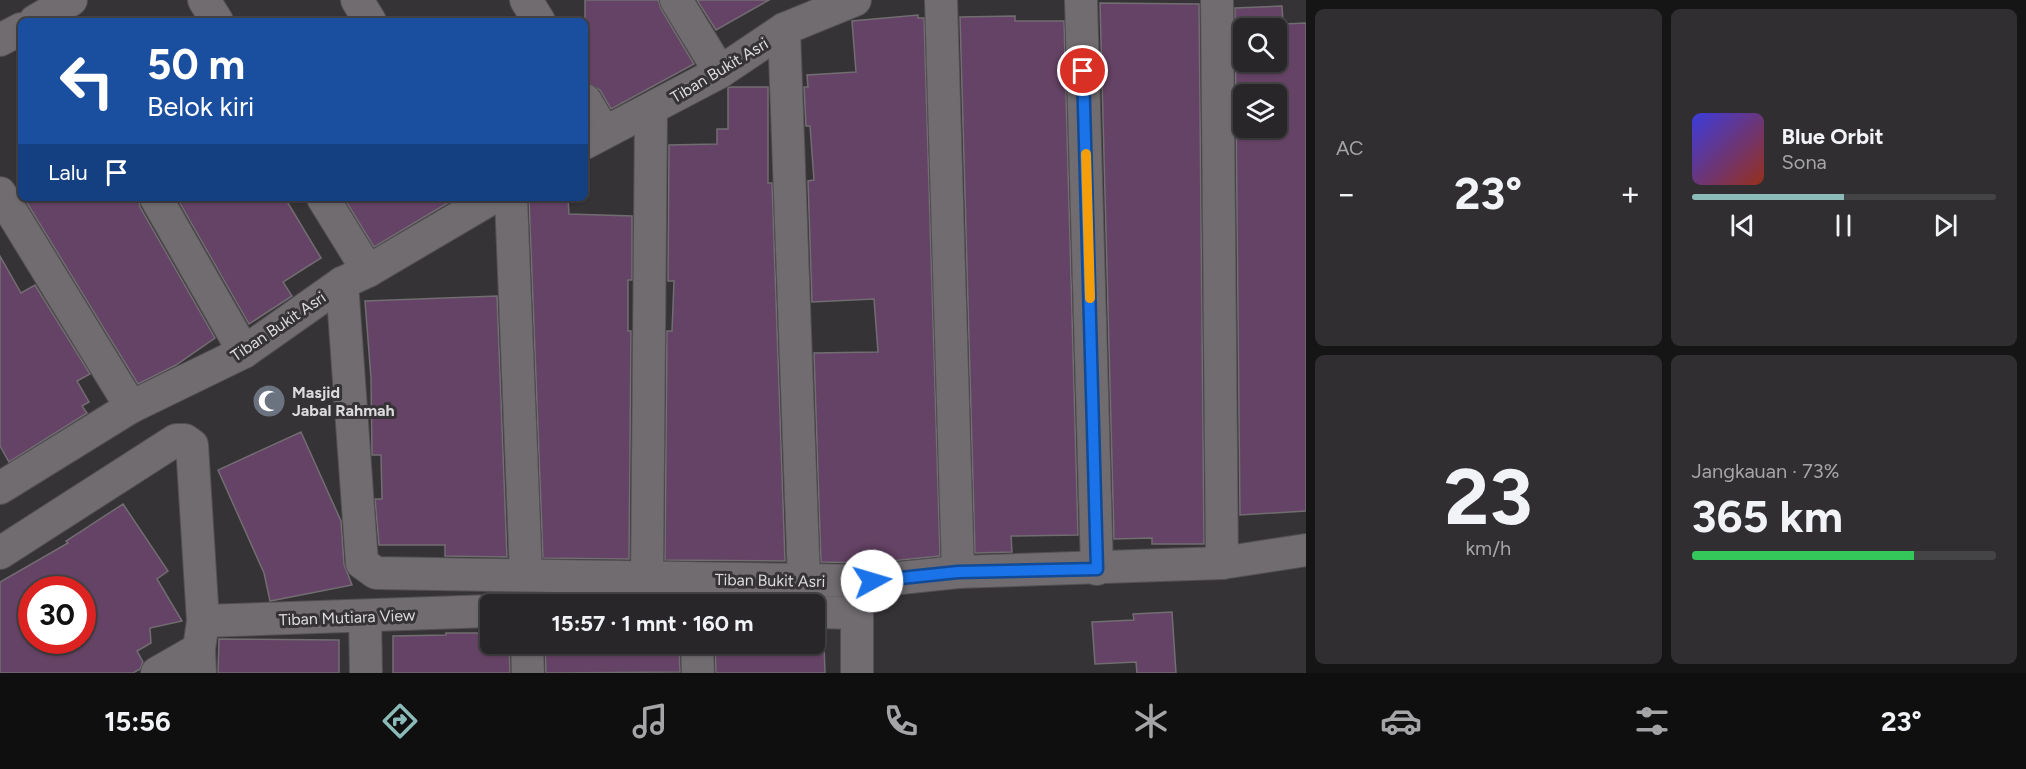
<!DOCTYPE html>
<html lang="id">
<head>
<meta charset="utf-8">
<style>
	:root { --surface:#282628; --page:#302e30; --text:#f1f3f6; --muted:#a5a5a8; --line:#444345; --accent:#8bbbb9 }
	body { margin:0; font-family:Figtree,sans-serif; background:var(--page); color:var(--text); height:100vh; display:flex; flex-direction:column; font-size:22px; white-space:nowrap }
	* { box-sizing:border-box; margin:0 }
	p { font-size:20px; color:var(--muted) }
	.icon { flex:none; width:33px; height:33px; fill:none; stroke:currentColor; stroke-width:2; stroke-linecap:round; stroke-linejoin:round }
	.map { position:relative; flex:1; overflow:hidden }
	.details { display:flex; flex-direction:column; gap:9px; padding:9px; background:#161516; width:720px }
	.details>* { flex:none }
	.top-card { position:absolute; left:18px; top:18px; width:570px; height:183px; border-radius:9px; box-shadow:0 2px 4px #0004,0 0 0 2px var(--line); background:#1a4fa0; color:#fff; overflow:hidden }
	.fabs { position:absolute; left:1233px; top:18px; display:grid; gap:12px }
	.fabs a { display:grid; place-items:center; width:54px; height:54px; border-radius:9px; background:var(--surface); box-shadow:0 2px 4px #0004,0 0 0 2px var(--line); font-size:30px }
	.speed { position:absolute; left:18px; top:576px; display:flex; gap:12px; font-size:30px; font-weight:700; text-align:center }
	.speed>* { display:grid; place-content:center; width:78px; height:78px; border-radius:50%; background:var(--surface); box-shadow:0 2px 4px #0004,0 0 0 2px var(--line); line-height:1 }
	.speed .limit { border:9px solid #d22; background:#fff; color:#111 }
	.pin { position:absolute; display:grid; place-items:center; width:51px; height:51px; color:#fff; margin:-26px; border:3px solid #fff; border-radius:50%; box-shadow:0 2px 6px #0007 }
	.me { position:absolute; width:66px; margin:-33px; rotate:84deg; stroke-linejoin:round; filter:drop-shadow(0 0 4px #0008) }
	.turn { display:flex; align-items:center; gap:21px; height:126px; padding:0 30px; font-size:27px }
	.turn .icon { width:78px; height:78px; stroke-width:2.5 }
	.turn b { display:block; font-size:42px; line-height:51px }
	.then { display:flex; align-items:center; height:57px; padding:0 30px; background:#0003; gap:12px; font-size:22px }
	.big { font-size:45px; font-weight:700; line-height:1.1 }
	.details .card { flex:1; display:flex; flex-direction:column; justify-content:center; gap:9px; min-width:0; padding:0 21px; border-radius:9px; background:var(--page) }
	.details .dial { align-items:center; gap:0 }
	.dial b { font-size:78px; line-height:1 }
	.song { display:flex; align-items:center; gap:18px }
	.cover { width:72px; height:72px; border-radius:9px; background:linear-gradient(135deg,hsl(240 70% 55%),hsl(10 70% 35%)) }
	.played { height:6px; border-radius:3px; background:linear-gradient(90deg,var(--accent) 50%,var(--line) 50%) }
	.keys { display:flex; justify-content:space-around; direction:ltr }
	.heat { display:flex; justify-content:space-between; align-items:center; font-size:33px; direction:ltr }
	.charge { height:9px; border-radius:4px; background:linear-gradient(90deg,#34c759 73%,var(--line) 0) }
	.details .tiles { flex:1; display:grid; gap:9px; grid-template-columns:repeat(2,1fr) }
	.trip { position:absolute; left:480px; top:594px; width:345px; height:60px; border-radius:9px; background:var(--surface); box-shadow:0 2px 4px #0004,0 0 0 2px var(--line); font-weight:700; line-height:60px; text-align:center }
	.tab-bar { display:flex; height:96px; justify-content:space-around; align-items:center; background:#100f10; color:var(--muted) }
	.tab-bar .icon { width:42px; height:42px }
	.tab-bar .selected { color:var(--accent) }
	.tab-bar b { font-size:27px; color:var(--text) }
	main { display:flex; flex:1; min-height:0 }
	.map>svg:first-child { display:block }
	.building { fill:#654366; stroke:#716d71; stroke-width:1.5; fill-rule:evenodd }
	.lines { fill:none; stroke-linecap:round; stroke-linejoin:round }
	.street-casing { stroke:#525053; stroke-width:34 }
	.street { stroke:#706c70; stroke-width:32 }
	.route-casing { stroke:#114b97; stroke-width:15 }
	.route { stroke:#1a73e8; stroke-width:10 }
	.slow { stroke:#f59e0b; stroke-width:10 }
	.labels { text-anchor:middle; stroke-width:6; stroke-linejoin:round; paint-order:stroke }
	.street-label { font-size:16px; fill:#dcdadc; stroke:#363336 }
	.poi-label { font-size:16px; font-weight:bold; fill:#dcdadc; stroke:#363336; text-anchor:start }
</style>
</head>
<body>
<main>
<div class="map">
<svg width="1306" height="673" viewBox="0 0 1306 673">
	<rect width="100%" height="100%" fill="#363336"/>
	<!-- building -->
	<g class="building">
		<polygon points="585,0 658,0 661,9 694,64 611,109 600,90 585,82"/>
		<polygon points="697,0 769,0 716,30"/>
		<polygon points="1100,3 1199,4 1204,544 1152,544 1152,538 1114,539"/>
		<path d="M1282,6L1283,24L1306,23V511L1240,515L1235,8ZM1244,28H1276V62H1244ZM1244,94H1276V128H1244Z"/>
		<polygon points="918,15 918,18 924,18 940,556 871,563 821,562 814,353 878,352 874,299 812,302 808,181 814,180 810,126 806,126 804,87 808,87 807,75 856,72 852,21"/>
		<polygon points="1015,16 1015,21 1064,21 1078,535 1011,536 1012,552 975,553 960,17"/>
		<polygon points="731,87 768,87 768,183 772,183 785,561 665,560 667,331 672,331 674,281 668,281 669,145 717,144 717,129 728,129 728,88"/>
		<polygon points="24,198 138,198 140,207 215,338 176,365 138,384"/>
		<polygon points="177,198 285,198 321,258 283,282 292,296 249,324"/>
		<polygon points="344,198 456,198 374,247"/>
		<polygon points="529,198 568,198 569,214 632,216 632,280 628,280 628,331 631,331 629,559 543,558"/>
		<polygon points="0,256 21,293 35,285 90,374 77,381 89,402 82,406 87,413 9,462 0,446"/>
		<polygon points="497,296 507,557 445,556 445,545 379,545 375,499 382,499 381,455 372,455 371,378 365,301"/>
		<polygon points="301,432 341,521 344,564 352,585 270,601 264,573 218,470"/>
		<path d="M123,504L168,571L157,579L182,621L150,628L151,643L137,651L143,662L140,669L133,673H0V582L68,543L66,541ZM32,590H82V640H32Z"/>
		<polygon points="714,596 765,597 765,604 714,604"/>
		<polygon points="1172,612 1176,673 1137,673 1136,662 1095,664 1092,622 1134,620 1133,614"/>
		<polygon points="446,633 490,633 490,644 509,644 510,673 393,673 393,636 446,635"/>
		<polygon points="219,639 339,640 339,673 218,673"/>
		<polygon points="545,644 679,644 680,672 546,673"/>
		<polygon points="715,644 824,644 825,673 716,673"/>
	</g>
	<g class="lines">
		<!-- street casing -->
		<g class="street-casing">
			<g id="street">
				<polyline points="204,0 217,21"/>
				<polyline points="357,0 370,21"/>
				<polyline points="526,0 539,21"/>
				<polyline points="676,0 720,72"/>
				<polyline points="941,0 958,572"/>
				<polyline points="1081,0 1097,569"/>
				<polyline points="1217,0 1222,563"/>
				<polyline points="35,21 71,0"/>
				<polyline points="784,29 804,581"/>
				<polyline points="0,40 21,29"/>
				<polyline points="585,100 604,132"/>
				<polyline points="585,143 720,72 784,29 855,0"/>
				<polyline points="0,193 131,407"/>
				<polyline points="156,198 244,352"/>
				<polyline points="323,198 368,271"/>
				<polyline points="511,198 526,574"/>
				<polyline points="342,283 362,563 376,573 872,581 958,572 1222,563 1306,550"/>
				<polyline points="0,488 131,407 244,352 342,283 368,271 492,198"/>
				<polyline points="0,553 176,440 185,440 192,445 203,621 199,649 200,673"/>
				<polyline points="647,578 651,110"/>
				<polyline points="814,612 857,613 857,673"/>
				<polyline points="365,617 366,673"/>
				<polyline points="203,621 490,611"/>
				<polyline points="527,644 528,673"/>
				<polyline points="697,644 698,673"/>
				<polyline points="157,673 199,649"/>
			</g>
		</g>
		<!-- street -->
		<use href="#street" class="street"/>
	</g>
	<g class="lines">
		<!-- route casing -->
		<g class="route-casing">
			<polyline id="route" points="872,581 958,572 1097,569 1083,71"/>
		</g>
		<!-- route -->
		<use href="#route" class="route"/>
		<!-- slow -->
		<polyline class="slow" points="1086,154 1090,298"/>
	</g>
	<!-- icons -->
	<defs>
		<g id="mosque-disc" transform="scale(1.725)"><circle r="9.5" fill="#6b7280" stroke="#363336"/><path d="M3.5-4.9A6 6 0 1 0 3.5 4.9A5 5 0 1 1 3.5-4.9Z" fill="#fff"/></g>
	</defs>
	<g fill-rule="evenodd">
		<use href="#mosque-disc" x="269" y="401"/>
	</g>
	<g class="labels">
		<!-- street labels -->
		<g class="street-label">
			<text transform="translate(719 70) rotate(-31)" y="6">Tiban Bukit Asri</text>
			<text transform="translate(278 326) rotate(-34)" y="6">Tiban Bukit Asri</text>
			<text transform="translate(770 580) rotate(1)" y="6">Tiban Bukit Asri</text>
			<text transform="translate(347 617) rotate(-2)" y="6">Tiban Mutiara View</text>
		</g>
		<!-- poi labels -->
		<g class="poi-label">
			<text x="292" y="398">Masjid<tspan x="292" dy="18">Jabal Rahmah</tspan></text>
		</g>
	</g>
</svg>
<div class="fabs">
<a><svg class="icon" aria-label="search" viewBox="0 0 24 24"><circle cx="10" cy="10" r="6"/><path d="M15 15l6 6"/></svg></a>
<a><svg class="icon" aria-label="layers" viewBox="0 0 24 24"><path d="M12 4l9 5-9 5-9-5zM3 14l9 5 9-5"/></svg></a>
</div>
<div class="speed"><div class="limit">30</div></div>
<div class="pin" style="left:1083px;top:71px;background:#d93025"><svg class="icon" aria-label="arrive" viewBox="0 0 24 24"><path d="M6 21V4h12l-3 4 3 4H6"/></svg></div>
<svg class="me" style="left:872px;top:581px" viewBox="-20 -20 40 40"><circle r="19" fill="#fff"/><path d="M0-13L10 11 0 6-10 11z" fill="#1a73e8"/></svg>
<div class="trip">15:57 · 1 mnt · 160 m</div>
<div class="top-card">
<div class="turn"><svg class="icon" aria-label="left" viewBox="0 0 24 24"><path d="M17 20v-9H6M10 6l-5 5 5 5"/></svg><div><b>50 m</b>Belok kiri</div></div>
<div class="then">Lalu<svg class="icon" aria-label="arrive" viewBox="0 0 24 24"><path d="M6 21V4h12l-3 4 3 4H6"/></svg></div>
</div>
</div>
<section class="details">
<div class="tiles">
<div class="card"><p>AC</p>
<div class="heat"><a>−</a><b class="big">23°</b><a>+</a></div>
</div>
<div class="card">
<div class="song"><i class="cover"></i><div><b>Blue Orbit</b><p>Sona</p></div></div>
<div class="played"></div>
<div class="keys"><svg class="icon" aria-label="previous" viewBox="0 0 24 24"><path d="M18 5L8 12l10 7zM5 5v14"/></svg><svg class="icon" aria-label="pause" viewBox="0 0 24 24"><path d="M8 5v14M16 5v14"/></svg><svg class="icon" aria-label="next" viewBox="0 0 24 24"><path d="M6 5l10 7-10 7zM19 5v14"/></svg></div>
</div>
<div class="card dial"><b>23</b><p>km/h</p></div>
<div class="card"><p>Jangkauan · 73%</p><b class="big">365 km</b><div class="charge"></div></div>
</div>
</section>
</main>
<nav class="tab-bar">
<b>15:56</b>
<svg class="icon selected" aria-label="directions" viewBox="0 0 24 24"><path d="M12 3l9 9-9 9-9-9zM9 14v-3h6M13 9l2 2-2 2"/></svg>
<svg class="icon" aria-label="music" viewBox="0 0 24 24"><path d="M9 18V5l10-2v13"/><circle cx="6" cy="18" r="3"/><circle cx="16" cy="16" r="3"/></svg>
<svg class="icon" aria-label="phone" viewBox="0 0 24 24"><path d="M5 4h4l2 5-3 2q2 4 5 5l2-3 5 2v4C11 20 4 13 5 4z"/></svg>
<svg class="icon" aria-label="climate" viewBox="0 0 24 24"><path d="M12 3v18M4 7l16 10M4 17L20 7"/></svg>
<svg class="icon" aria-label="car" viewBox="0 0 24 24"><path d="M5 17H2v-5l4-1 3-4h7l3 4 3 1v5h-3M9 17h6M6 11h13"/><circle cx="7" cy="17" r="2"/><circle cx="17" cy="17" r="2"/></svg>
<svg class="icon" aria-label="filters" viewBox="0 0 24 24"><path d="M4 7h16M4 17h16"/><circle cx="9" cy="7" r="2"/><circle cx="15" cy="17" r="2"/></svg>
<b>23°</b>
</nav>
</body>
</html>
